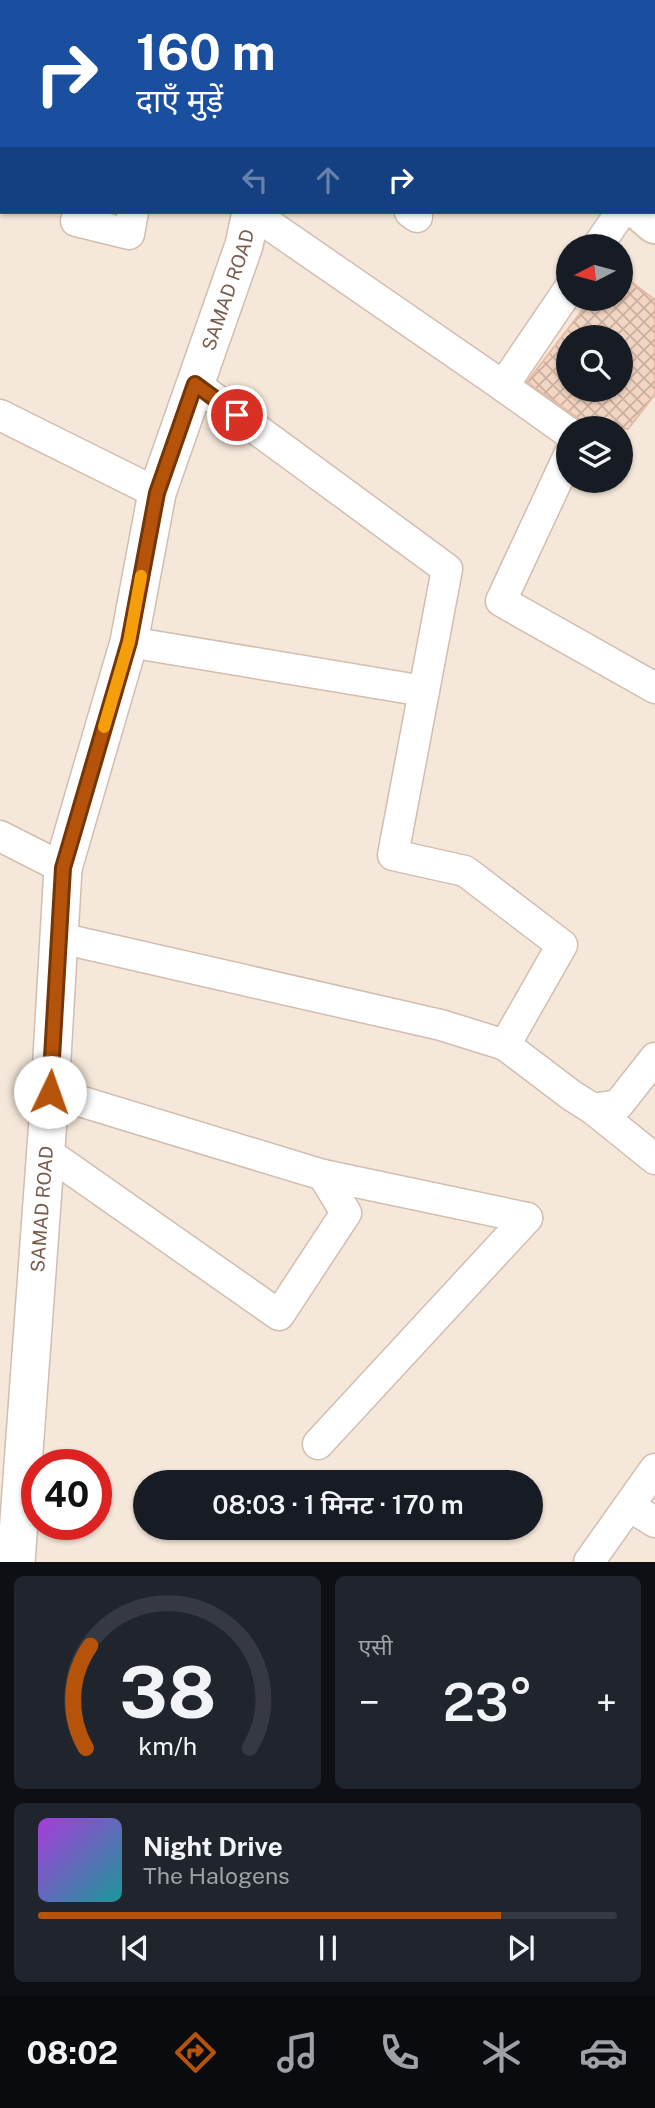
<!DOCTYPE html>
<html lang="hi">
<head>
<meta charset="utf-8">
<style>
	:root { --surface:#171b24; --page:#20242c; --text:#f1f3f6; --muted:#9ea1a6; --line:#363941; --accent:#b45309 }
	body { margin:0; font-family:"Public Sans","Noto Sans Devanagari",sans-serif; background:var(--page); color:var(--text); height:100vh; display:flex; flex-direction:column; font-size:26px; white-space:nowrap }
	* { box-sizing:border-box; margin:0 }
	p { font-size:23px; color:var(--muted) }
	.icon { flex:none; width:38px; height:38px; fill:none; stroke:currentColor; stroke-width:2; stroke-linecap:round; stroke-linejoin:round }
	.map { position:relative; height:1562px; overflow:hidden }
	.sheet { display:flex; flex-direction:column; gap:14px; padding:14px; background:#0d0f14; flex:1 }
	.sheet>* { flex:none }
	.guide { position:absolute; left:0px; top:0px; width:656px; height:214px; box-shadow:0 2px 5px #0004; background:#1a4fa0; color:#fff; overflow:hidden }
	.needle { width:46px; rotate:264deg }
	.buttons { position:absolute; left:556px; top:234px; display:grid; gap:14px }
	.buttons a { display:grid; place-items:center; width:77px; height:77px; border-radius:50%; background:var(--surface); box-shadow:0 2px 5px #0004; font-size:35px }
	.speed { position:absolute; left:21px; top:1449px; display:flex; gap:14px; font-size:35px; font-weight:700; text-align:center }
	.speed>* { display:grid; place-content:center; width:91px; height:91px; border-radius:50%; background:var(--surface); box-shadow:0 2px 5px #0004; line-height:1 }
	.speed .limit { border:10px solid #d22; background:#fff; color:#111 }
	.pin { position:absolute; display:grid; place-items:center; width:60px; height:60px; color:#fff; margin:-30px; border:4px solid #fff; border-radius:50%; box-shadow:0 2px 7px #0007 }
	.me { position:absolute; width:77px; margin:-38px; rotate:3deg; stroke-linejoin:round; filter:drop-shadow(0 0 5px #0008) }
	.turn { display:flex; align-items:center; gap:24px; height:147px; padding:0 21px; font-size:32px }
	.turn .icon { width:91px; height:91px; stroke-width:2.5 }
	.turn b { display:block; font-size:49px; line-height:60px }
	.lanes { display:flex; align-items:center; height:66px; padding:0 21px; background:#0003; justify-content:center; gap:35px; direction:ltr }
	.lanes .off { opacity:.35 }
	.big { font-size:52px; font-weight:600; line-height:1.1 }
	.sheet .tile { flex:1; display:flex; flex-direction:column; justify-content:center; gap:10px; min-width:0; padding:0 24px; border-radius:10px; background:var(--page) }
	.sheet .dial { align-items:center; gap:0 }
	.dial svg { height:182px; overflow:visible; fill:none; stroke:var(--line); stroke-width:7; stroke-linecap:round; text-anchor:middle }
	.dial text { fill:var(--text); stroke:none }
	.song { display:flex; align-items:center; gap:21px }
	.cover { width:84px; height:84px; border-radius:10px; background:linear-gradient(135deg,hsl(280 70% 55%),hsl(180 70% 35%)) }
	.played { height:7px; border-radius:4px; background:linear-gradient(90deg,var(--accent) 80%,var(--line) 80%) }
	.keys { display:flex; justify-content:space-around; direction:ltr }
	.heat { display:flex; justify-content:space-between; align-items:center; font-size:38px; direction:ltr }
	.sheet .tiles { flex:1; display:grid; gap:14px; grid-template-columns:1fr 1fr }
	.tile:last-child { grid-column:span 2 }
	.trip { position:absolute; left:133px; top:1470px; width:410px; height:70px; border-radius:35px; background:var(--surface); box-shadow:0 2px 5px #0004; font-weight:600; line-height:70px; text-align:center }
	.menu { display:flex; height:112px; justify-content:space-around; align-items:center; background:#090b0e; color:var(--muted) }
	.menu .icon { width:49px; height:49px }
	.menu .selected { color:var(--accent) }
	.menu b { font-size:32px; color:var(--text) }
	.map>svg:first-child { display:block }
	.residential { fill:#f5e8da; fill-rule:evenodd }
	.building { fill:url(#building-cross-hatch); stroke:#e6bba3; stroke-width:2; fill-rule:evenodd }
	.lines { fill:none; stroke-linecap:round; stroke-linejoin:round }
	.minor-casing { stroke:#d1beb0; stroke-width:33 }
	.tertiary-casing { stroke:#d1beb0; stroke-width:40 }
	.secondary-casing { stroke:#d6c0b0; stroke-width:42 }
	.minor { stroke:#fff; stroke-width:30 }
	.tertiary { stroke:#fff; stroke-width:37 }
	.secondary { stroke:#fff; stroke-width:38 }
	.route-casing { stroke:#753606; stroke-width:18 }
	.route { stroke:#b45309; stroke-width:12 }
	.slow { stroke:#f59e0b; stroke-width:12 }
	.labels { text-anchor:middle; stroke-width:6; stroke-linejoin:round; paint-order:stroke }
	.street-label { font-size:19px; fill:#7a5c4d; stroke:#fffaf3 }
</style>
</head>
<body>
<div class="map">
<svg width="655" height="1562" viewBox="0 0 655 1562">
	<defs>
		<pattern id="building-cross-hatch" width="8" height="8" patternUnits="userSpaceOnUse" patternTransform="scale(1.75)"><rect width="8" height="8" fill="#f3d5c3"/><path d="M0 0l8 8M0 8l8-8" fill="none" stroke="#cab0a1"/></pattern>
	</defs>
	<rect width="100%" height="100%" fill="#fdf6ec"/>
	<!-- residential -->
	<path class="residential" d="M0,0H655V1562H0ZM2,2H654V212H2ZM569,247H621V299H569ZM569,338H621V390H569ZM569,429H621V481H569ZM37,1465H96V1524H37ZM145,1482H530V1528H145Z"/>
	<!-- building -->
	<path class="building" d="M621,274L655,300V394L628,429H586L579,419L527,382L591,299H621ZM569,338H621V390H569Z"/>
	<g class="lines">
		<!-- minor casing -->
		<g class="minor-casing">
			<g id="minor">
				<polyline points="126,0 128,2"/>
				<polyline points="654,30 655,29"/>
				<polyline points="251,212 503,386"/>
				<polyline points="410,212 417,217"/>
				<polyline points="76,221 129,234 133,212"/>
				<polyline points="597,247 621,212"/>
				<polyline points="569,289 503,386 569,433"/>
				<polyline points="195,384 447,569 393,855 465,871 562,945 505,1045"/>
				<polyline points="0,415 157,493"/>
				<polyline points="569,455 501,601 655,688"/>
				<polyline points="129,642 424,691"/>
				<polyline points="0,836 63,868"/>
				<polyline points="60,938 441,1025 505,1045 571,1095 593,1109 618,1105 655,1058"/>
				<polyline points="50,1092 323,1175 527,1218"/>
				<polyline points="593,1109 655,1159"/>
				<polyline points="45,1151 279,1315 346,1213 323,1175"/>
				<polyline points="318,1444 527,1218"/>
				<polyline points="629,1506 655,1522"/>
				<polyline points="589,1562 655,1469"/>
			</g>
		</g>
		<!-- tertiary casing -->
		<g class="tertiary-casing">
			<g id="tertiary">
				<polyline points="318,2 318,0"/>
				<path id="s1" d="M16,1562L50,1092L63,868L129,642L157,493L244,245L251,212"/>
			</g>
		</g>
		<!-- secondary casing -->
		<g class="secondary-casing">
			<g id="secondary">
				<polyline points="387,0 389,2"/>
				<polyline points="432,0 434,2"/>
				<polyline points="654,180 655,180"/>
				<polyline points="641,212 655,224"/>
			</g>
		</g>
		<!-- minor -->
		<use href="#minor" class="minor"/>
		<!-- tertiary -->
		<use href="#tertiary" class="tertiary"/>
		<!-- secondary -->
		<use href="#secondary" class="secondary"/>
	</g>
	<g class="lines">
		<!-- route casing -->
		<g class="route-casing">
			<polyline id="route" points="50,1092 63,868 129,642 157,493 195,384 237,415"/>
		</g>
		<!-- route -->
		<use href="#route" class="route"/>
		<!-- slow -->
		<polyline class="slow" points="104,727 129,642 141,576"/>
	</g>
	<g class="labels">
		<!-- street labels -->
		<g class="street-label">
			<text dy="7" stroke="none"><textPath href="#s1" startOffset="1298">SAMAD ROAD</textPath></text>
			<text dy="7" stroke="none"><textPath href="#s1" startOffset="354">SAMAD ROAD</textPath></text>
		</g>
	</g>
</svg>
<div class="buttons">
<a><svg class="needle" viewBox="-14 -14 28 28"><path d="M0-13l5 13h-10z" fill="#e53935"/><path d="M0 13l5-13h-10z" fill="#9ea1a6"/></svg></a>
<a><svg class="icon" aria-label="search" viewBox="0 0 24 24"><circle cx="10" cy="10" r="6"/><path d="M15 15l6 6"/></svg></a>
<a><svg class="icon" aria-label="layers" viewBox="0 0 24 24"><path d="M12 4l9 5-9 5-9-5zM3 14l9 5 9-5"/></svg></a>
</div>
<div class="speed"><div class="limit">40</div></div>
<div class="pin" style="left:237px;top:415px;background:#d93025"><svg class="icon" aria-label="arrive" viewBox="0 0 24 24"><path d="M6 21V4h12l-3 4 3 4H6"/></svg></div>
<svg class="me" style="left:50px;top:1092px" viewBox="-20 -20 40 40"><circle r="19" fill="#fff"/><path d="M0-13L10 11 0 6-10 11z" fill="#b45309"/></svg>
<div class="trip">08:03 · 1 मिनट · 170 m</div>
<div class="guide">
<div class="turn"><svg class="icon" aria-label="right" viewBox="0 0 24 24"><path d="M7 20v-9h11M14 6l5 5-5 5"/></svg><div><b>160 m</b>दाएँ मुड़ें</div></div>
<div class="lanes"><svg class="icon off" aria-label="left" viewBox="0 0 24 24"><path d="M17 20v-9H6M10 6l-5 5 5 5"/></svg><svg class="icon off" aria-label="ahead" viewBox="0 0 24 24"><path d="M12 20V5M6 11l6-6 6 6"/></svg><svg class="icon" aria-label="right" viewBox="0 0 24 24"><path d="M7 20v-9h11M14 6l5 5-5 5"/></svg></div>
</div>
</div>
<section class="sheet">
<div class="tiles">
<div class="tile dial"><svg viewBox="0 0 100 80">
<path d="M14 69A42 42 0 1 1 86 69"/>
<path d="M14 69A42 42 0 0 1 16 24" stroke="#b45309"/>
<text x="50" y="56" font-size="32" font-weight="700">38</text>
<text x="50" y="72" font-size="11">km/h</text>
</svg></div>
<div class="tile"><p>एसी</p>
<div class="heat"><a>−</a><b class="big">23°</b><a>+</a></div>
</div>
<div class="tile">
<div class="song"><i class="cover"></i><div><b>Night Drive</b><p>The Halogens</p></div></div>
<div class="played"></div>
<div class="keys"><svg class="icon" aria-label="previous" viewBox="0 0 24 24"><path d="M18 5L8 12l10 7zM5 5v14"/></svg><svg class="icon" aria-label="pause" viewBox="0 0 24 24"><path d="M8 5v14M16 5v14"/></svg><svg class="icon" aria-label="next" viewBox="0 0 24 24"><path d="M6 5l10 7-10 7zM19 5v14"/></svg></div>
</div>
</div>
</section>
<nav class="menu">
<b>08:02</b>
<svg class="icon selected" aria-label="directions" viewBox="0 0 24 24"><path d="M12 3l9 9-9 9-9-9zM9 14v-3h6M13 9l2 2-2 2"/></svg>
<svg class="icon" aria-label="music" viewBox="0 0 24 24"><path d="M9 18V5l10-2v13"/><circle cx="6" cy="18" r="3"/><circle cx="16" cy="16" r="3"/></svg>
<svg class="icon" aria-label="phone" viewBox="0 0 24 24"><path d="M5 4h4l2 5-3 2q2 4 5 5l2-3 5 2v4C11 20 4 13 5 4z"/></svg>
<svg class="icon" aria-label="climate" viewBox="0 0 24 24"><path d="M12 3v18M4 7l16 10M4 17L20 7"/></svg>
<svg class="icon" aria-label="car" viewBox="0 0 24 24"><path d="M5 17H2v-5l4-1 3-4h7l3 4 3 1v5h-3M9 17h6M6 11h13"/><circle cx="7" cy="17" r="2"/><circle cx="17" cy="17" r="2"/></svg>
</nav>
</body>
</html>
